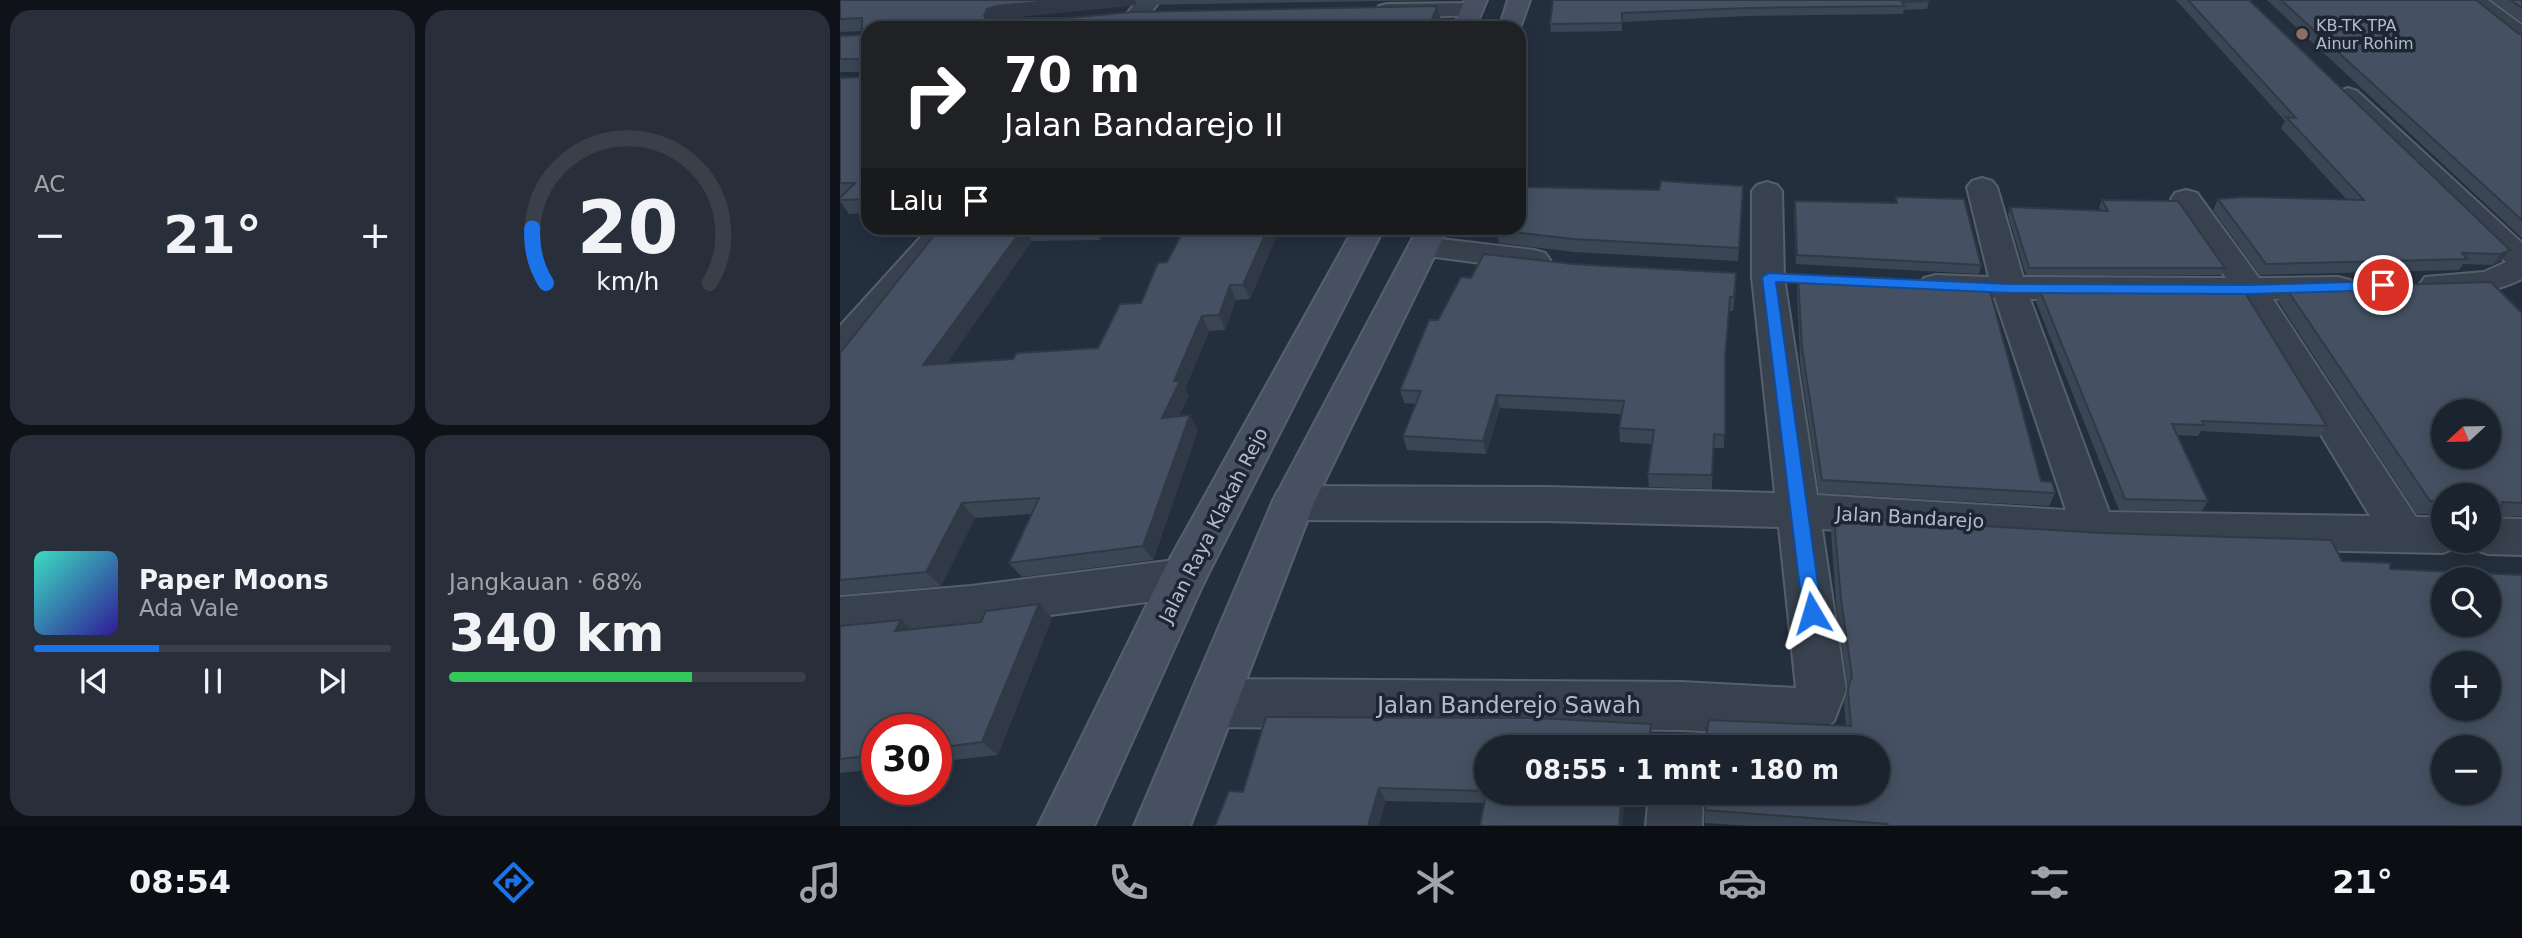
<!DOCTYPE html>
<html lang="id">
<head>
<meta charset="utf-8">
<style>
	:root { --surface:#1b232e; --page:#282f3a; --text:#f1f3f6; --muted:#a0a4aa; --line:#39404a; --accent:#1a73e8 }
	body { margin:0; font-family:"DejaVu Sans",sans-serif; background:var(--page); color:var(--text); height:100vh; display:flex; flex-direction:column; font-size:26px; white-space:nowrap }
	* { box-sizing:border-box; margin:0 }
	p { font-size:23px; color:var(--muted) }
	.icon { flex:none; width:38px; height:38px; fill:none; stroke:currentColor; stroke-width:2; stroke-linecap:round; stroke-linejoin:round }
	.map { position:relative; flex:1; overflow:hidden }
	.sheet { display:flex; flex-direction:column; gap:10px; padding:10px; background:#0f1319; width:840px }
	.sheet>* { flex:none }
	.top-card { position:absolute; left:21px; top:21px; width:665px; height:214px; border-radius:21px; box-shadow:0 4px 18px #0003,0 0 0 2px var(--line); background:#202124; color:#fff; overflow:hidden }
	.needle { width:46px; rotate:248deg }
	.fabs { position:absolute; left:1591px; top:399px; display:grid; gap:14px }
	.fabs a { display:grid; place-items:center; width:70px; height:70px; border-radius:50%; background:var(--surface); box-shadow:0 4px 18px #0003,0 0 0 2px var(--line); font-size:35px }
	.speed { position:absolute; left:21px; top:714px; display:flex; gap:14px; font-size:35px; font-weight:700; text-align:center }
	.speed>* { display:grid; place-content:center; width:91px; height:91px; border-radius:50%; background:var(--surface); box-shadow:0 4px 18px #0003,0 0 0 2px var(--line); line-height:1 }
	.speed .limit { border:10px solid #d22; background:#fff; color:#111 }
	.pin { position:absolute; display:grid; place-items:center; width:60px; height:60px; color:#fff; margin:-30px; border:4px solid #fff; border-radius:50%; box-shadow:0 2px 7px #0007 }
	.me { position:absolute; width:77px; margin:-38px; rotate:353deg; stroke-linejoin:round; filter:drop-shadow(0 0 5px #0008) }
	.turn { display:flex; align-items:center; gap:24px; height:147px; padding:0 28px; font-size:32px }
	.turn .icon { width:91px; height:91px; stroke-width:2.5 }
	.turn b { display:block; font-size:49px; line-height:60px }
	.then { display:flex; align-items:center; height:66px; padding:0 28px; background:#0003; gap:14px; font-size:26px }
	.big { font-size:52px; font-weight:700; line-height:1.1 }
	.sheet .tile { flex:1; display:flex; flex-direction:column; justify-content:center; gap:10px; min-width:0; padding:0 24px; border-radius:21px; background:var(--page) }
	.sheet .dial { align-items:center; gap:0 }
	.dial svg { height:182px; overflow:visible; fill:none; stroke:var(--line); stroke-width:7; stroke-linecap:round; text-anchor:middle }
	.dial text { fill:var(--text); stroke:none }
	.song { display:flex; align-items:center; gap:21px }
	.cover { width:84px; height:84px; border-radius:10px; background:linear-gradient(135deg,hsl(170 70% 55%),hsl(250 70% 35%)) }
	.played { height:7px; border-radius:4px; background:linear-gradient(90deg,var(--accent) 35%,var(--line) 35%) }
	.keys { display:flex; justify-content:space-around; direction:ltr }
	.heat { display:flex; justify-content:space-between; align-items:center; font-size:38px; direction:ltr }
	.charge { height:10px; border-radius:5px; background:linear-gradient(90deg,#34c759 68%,var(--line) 0) }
	.sheet .tiles { flex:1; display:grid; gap:10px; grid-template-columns:repeat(2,1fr) }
	.trip { position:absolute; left:634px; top:735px; width:416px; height:70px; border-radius:35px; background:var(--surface); box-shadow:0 4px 18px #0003,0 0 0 2px var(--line); font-weight:700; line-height:70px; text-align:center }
	.dock { display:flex; height:112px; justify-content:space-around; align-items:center; background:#0b0e12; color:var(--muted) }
	.dock .icon { width:49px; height:49px }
	.dock .current { color:var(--accent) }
	.dock b { font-size:32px; color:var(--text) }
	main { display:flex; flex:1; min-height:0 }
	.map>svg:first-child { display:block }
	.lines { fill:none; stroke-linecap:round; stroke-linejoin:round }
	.street-casing { stroke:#565f6c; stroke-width:4 }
	.secondary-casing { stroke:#565f6c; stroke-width:4 }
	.street { fill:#38414e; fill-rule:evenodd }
	.secondary { fill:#465061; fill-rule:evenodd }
	.wall { fill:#3b4654 }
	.shaded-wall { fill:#303945 }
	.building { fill:#455162; stroke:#303945; stroke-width:2; fill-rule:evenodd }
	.route { fill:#1a73e8; stroke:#114b97; stroke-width:2 }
	.education-dot { fill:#8d6e63; stroke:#1d2633; stroke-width:2.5 }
	.labels { text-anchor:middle; stroke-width:7; stroke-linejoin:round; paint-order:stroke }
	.far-poi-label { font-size:16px; fill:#b4bcc9; stroke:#1d2633; text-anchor:start }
	.street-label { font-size:19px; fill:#b4bcc9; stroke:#1d2633 }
	.near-street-label { font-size:23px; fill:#b4bcc9; stroke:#1d2633 }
</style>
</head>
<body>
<main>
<section class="sheet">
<div class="tiles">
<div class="tile"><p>AC</p>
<div class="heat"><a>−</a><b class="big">21°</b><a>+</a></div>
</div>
<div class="tile dial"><svg viewBox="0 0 100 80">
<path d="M14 69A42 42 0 1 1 86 69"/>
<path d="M14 69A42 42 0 0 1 8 45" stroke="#1a73e8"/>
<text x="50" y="56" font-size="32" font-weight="700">20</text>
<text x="50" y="72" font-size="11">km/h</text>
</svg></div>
<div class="tile">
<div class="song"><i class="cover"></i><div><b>Paper Moons</b><p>Ada Vale</p></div></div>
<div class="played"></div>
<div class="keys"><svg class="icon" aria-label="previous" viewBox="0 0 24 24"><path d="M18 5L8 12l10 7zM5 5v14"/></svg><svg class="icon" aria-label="pause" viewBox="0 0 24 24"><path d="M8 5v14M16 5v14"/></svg><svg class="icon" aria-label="next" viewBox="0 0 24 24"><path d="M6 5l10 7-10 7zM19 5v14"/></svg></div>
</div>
<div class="tile"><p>Jangkauan · 68%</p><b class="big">340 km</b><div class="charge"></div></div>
</div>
</section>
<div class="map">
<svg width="1682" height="826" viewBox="0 0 1682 826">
	<rect width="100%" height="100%" fill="#242f3e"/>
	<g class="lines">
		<!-- street casing -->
		<g class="street-casing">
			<g id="street">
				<polygon points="298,0 321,0 298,28 275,28"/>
				<polygon points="1623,0 1648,0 1682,25 1682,43 1674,41"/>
				<polygon points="632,3 640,5 643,10 640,15 547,18 539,16 536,11 539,6 547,4"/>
				<path d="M1508,88L1517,91L1682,243V279C1653,293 1617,300 1585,291L1580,284L1585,277L1644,272L1666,262L1499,101L1495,96L1499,91Z"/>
				<path d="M1142,178L1152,181L1157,187L1183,277L1386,278L1331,199L1335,193L1346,190L1357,193L1419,278L1498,277L1510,280L1515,287L1510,294L1498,297L1433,299L1576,517H1603V541H1622L1618,547L1603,553L1254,546L982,529L1006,690L994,721L984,729L966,736L842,730L372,727L354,720L347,703L354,686L372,679L842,682L956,688L939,527L706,521L453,520L438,515L432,503L438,491L453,486L706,487L935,493L912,277V191L917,185L927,182L937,185L942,191L944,277L977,495L1226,510L1155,298L1096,295L1084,292L1079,285L1084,278L1096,275L1149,277L1127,187L1132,181ZM1190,299H1399L1530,516L1269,512Z"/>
				<polygon points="89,228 120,228 13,358 0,361 0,326"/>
				<polygon points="584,237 694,250 705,253 710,260 705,267 694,270 573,254 568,247 573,240"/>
				<polygon points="1648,518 1682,519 1682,555 1648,554 1633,549 1629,541 1648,541"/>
				<polygon points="343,559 359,564 366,578 359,592 343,597 131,626 0,639 0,597 131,586"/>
				<polygon points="809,793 863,793 862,826 806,826"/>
			</g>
		</g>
		<!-- secondary casing -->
		<g class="secondary-casing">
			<g id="secondary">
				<polygon points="625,0 647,0 635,28 613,28"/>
				<polygon points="668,0 690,0 679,31 679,28 659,28"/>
				<polygon points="514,228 544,228 364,582 254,826 198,826 327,564"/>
				<polygon points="578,228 608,228 474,503 350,826 294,826 432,503"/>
			</g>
		</g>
		<!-- street -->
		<use href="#street" class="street"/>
		<!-- secondary -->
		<use href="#secondary" class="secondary"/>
	</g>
	<!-- wall -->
	<g class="wall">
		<polygon points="0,0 607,0 297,5 167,18 600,18 596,28 28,28 28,213 9,214 0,201 0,78 21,77 21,72 0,72 0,36 22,35 22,31 0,32"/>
		<polygon points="713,0 1089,1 1087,9 1064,10 1063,14 907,16 782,22 782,31 711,32 710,24"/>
		<polygon points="1336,0 1409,0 1670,250 1661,261 1652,265 1623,264 1619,270 1420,275 1373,210 1378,199 1507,200 1441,128 1445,121"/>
		<polygon points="1427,0 1636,0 1679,34 1682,34 1682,238"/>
		<polygon points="1652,0 1682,0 1682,22"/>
		<polygon points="903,186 898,261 734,252 659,243 656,230 819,190"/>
		<polygon points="1056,197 1141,265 1139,274 956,264 954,210 955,201 1055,203"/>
		<polygon points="1262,200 1385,268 1381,275 1186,275 1168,215 1170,207 1261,210 1259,207"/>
		<polygon points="100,228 269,228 260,240 192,241 107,363 173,359 258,348 301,303 327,262 440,228 410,299 396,300 385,330 369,331 345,389 349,396 339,416 358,430 313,560 182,577 169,563 191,514 135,518 101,586 0,595 0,353"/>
		<polygon points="958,276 1215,493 1209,506 979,493 960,362 957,289"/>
		<polygon points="631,278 896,287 893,311 889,311 885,363 884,448 873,448 872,489 809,487 808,474 812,444 780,442 779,428 781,414 660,408 646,454 567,450 563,436 576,404 564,403 560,390 598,320"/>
		<polygon points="1446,288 1682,313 1682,516 1657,516 1648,524 1648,495 1603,495 1603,514 1577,514 1438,301"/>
		<polygon points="1200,291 1487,426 1479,437 1361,431 1358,436 1337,435 1368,501 1362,511 1279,510 1196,302"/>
		<polygon points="994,517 1502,561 1550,569 1682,826 910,826 865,823 865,793 1038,793 1038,747 646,793 808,793 806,797 785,796 644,803 546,801 403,792 811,735 812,736 866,736 1006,726 1004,702 1008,687 997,615 991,532"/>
		<polygon points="199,604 212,618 158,755 96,762 96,730 37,730 37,769 0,773 0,626 61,620 71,629 141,622"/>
	</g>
	<!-- shaded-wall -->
	<g class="shaded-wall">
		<polygon points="220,0 295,0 297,5 164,18 151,28 144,16 147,9 157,6"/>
		<polygon points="597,6 600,18 596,28 593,28 591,22"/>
		<polygon points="183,228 184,228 192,241 95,380 83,365"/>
		<polygon points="253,228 269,228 260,240"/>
		<polygon points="428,228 440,228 410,299 403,285"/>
		<polygon points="1670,250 1661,261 1652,265 1661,254"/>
		<polygon points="390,285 396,300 385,330 379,315"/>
		<polygon points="362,316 369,331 345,389 349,396 331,432 322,418 334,381"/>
		<polygon points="657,395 660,408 646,454 643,441"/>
		<polygon points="350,415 358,430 313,560 303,546"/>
		<polygon points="122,503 135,518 101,586 86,572"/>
		<polygon points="199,604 212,618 158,755 142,742"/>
		<polygon points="61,620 77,634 55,631"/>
		<polygon points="539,788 546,801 539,826 528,826"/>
		<polygon points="782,793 784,793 785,796 782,826 779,826"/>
	</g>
	<!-- building -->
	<g class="building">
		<polygon points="0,0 220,0 157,6 147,9 144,16 146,18 227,18 292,12 597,6 591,22 569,22 567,28 28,28 28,199 0,200 0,198 15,183 0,183 0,78 21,77 21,59 0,59 0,36 22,35 22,18 0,19"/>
		<polygon points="713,0 1088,0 1089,1 1062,2 1065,6 907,8 782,13 782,23 710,24"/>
		<polygon points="1348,0 1409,0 1670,250 1661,254 1622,253 1627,259 1426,264 1378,199 1404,197 1524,200 1446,117 1456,118"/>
		<polygon points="1441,0 1636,0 1679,34 1682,34 1682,220"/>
		<polygon points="1671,0 1682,0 1682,8"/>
		<polygon points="821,181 903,186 899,248 733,239 656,230 658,228 679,228 679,187 819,190"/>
		<polygon points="1056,197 1124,199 1141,265 957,255 955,201 1057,203"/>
		<polygon points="1262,200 1338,201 1385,268 1189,268 1170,207 1268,211"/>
		<polygon points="100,228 183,228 83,365 173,359 177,353 258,348 280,304 301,303 318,263 327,262 345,228 428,228 403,285 390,285 379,315 362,316 334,381 340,381 322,418 350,415 303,546 169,563 199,498 122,503 86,572 0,580 0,353"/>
		<polygon points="644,254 732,264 896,273 894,297 890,297 885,357 885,435 874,434 872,475 808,474 814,430 779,428 784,401 657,395 643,441 563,436 581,391 560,390 589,320 598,320 621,277 631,278"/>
		<polygon points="958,276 1149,287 1201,481 1212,482 1215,493 982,480 962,348"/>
		<path d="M1651,282L1682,313V503L1662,502L1659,513H1648V495H1603V501H1590L1446,288ZM1603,411H1648V457H1603Z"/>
		<polygon points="1200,291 1404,291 1487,426 1362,421 1364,425 1332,424 1368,501 1285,499"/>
		<path d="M994,517L1262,533L1491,540L1502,561L1550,563V569L1682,575V826H1048V824L865,810L866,793H1038V747H646V791L539,788L528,826H375L389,791L403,792L426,717L695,718L811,724L810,733L812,736H866L869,720L1011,726L1008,689L1012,676L1001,600ZM1603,579H1648V625H1603ZM1603,663H1648V709H1603ZM1603,747H1648V793H1603Z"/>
		<polygon points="199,604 142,742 96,748 96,730 37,730 37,755 0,759 0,626 61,620 55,631 141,622 146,611"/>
		<polygon points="646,793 782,793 779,826 640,826"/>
	</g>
	<!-- route -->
	<polygon class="route" points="929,273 1169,284 1410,285 1543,281 1550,285 1543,290 1410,294 1169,293 936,282 982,613 979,619 972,622 965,619 963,613 922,277"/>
	<!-- markers -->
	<circle class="education-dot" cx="1462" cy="34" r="7"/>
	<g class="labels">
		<!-- far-poi labels -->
		<g class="far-poi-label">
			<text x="1476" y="31">KB-TK TPA<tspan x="1476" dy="18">Ainur Rohim</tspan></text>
		</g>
		<!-- street labels -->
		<g class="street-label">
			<text transform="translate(1070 517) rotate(3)" y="7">Jalan Bandarejo</text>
			<text transform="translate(373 525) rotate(-63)" y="7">Jalan Raya Klakah Rejo</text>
		</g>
		<!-- near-street labels -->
		<g class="near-street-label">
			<text x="669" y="713">Jalan Banderejo Sawah</text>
		</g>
	</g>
</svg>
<div class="fabs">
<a><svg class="needle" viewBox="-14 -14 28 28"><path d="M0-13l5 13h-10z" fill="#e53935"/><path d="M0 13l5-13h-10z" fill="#a0a4aa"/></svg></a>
<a><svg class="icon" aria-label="sound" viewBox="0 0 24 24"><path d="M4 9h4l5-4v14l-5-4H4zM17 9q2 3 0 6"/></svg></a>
<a><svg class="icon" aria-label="search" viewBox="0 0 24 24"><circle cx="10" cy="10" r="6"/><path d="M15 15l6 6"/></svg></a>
<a>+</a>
<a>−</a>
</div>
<div class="speed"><div class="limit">30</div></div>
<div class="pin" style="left:1543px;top:285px;background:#d93025"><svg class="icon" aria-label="arrive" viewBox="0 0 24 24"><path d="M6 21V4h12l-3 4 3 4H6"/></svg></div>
<svg class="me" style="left:972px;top:613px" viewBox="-20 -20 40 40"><path d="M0-17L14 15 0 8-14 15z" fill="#1a73e8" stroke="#fff" stroke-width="4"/></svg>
<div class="trip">08:55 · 1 mnt · 180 m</div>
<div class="top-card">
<div class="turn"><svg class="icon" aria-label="right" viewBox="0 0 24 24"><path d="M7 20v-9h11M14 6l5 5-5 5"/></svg><div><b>70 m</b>Jalan Bandarejo II</div></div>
<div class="then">Lalu<svg class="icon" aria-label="arrive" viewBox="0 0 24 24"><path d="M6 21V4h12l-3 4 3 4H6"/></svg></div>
</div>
</div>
</main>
<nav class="dock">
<b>08:54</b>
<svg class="icon current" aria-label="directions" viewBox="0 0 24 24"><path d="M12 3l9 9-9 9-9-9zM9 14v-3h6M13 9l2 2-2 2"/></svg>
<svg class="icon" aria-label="music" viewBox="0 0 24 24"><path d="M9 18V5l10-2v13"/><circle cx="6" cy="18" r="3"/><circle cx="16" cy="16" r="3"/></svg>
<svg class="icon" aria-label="phone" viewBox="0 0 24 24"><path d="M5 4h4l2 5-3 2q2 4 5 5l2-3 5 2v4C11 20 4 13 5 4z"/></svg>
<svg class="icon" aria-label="climate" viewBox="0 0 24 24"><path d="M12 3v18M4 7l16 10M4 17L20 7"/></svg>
<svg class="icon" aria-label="car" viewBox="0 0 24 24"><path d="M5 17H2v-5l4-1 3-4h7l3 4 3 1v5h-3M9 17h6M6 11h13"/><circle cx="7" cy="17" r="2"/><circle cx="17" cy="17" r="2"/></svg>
<svg class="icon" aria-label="filters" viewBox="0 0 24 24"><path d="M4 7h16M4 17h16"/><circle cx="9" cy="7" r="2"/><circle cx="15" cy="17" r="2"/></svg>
<b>21°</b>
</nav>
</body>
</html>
